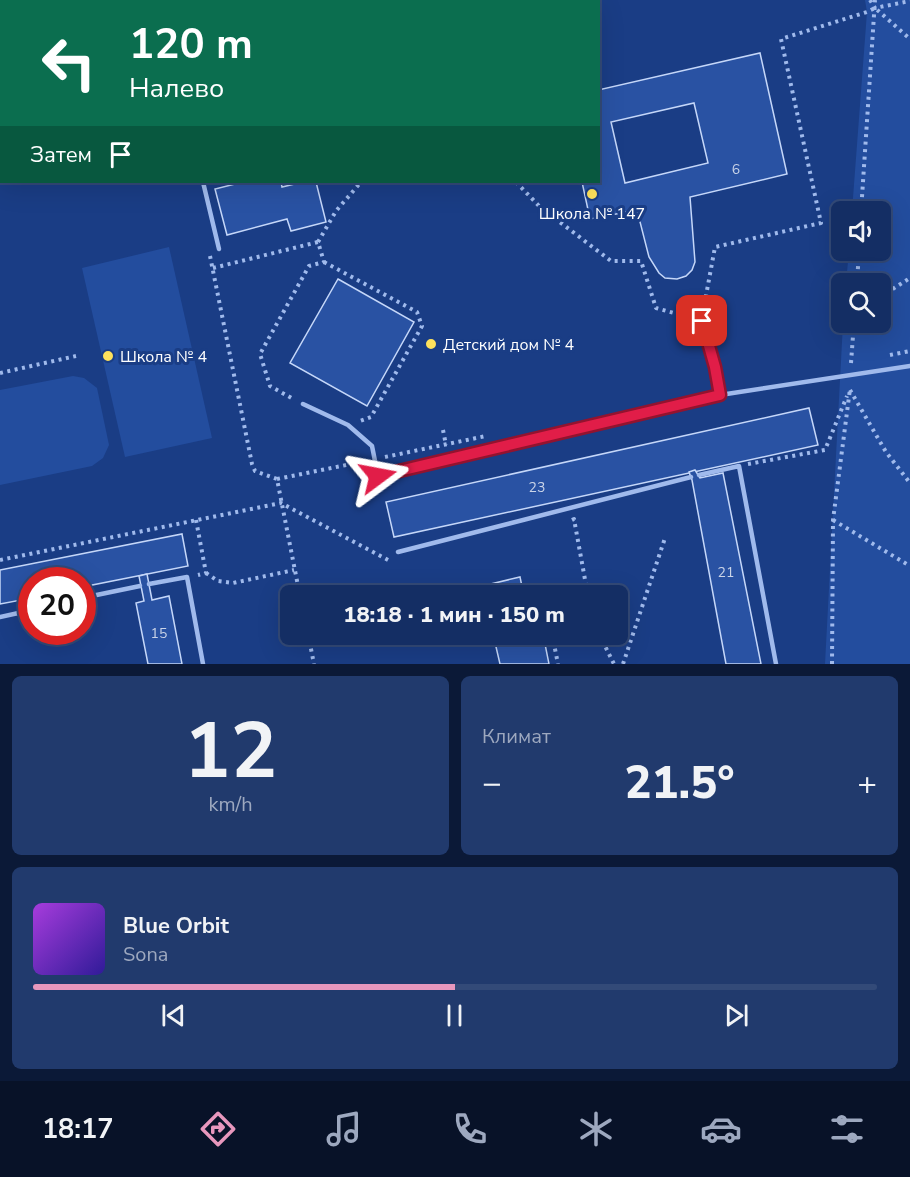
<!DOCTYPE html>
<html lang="ru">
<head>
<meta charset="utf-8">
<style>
	:root { --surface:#142e64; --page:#213a6d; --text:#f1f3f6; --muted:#9da8bf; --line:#334a78; --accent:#e797bd }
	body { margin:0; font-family:"Nunito Sans",sans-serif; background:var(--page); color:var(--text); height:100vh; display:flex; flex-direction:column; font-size:22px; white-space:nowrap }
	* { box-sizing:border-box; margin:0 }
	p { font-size:20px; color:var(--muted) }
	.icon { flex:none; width:33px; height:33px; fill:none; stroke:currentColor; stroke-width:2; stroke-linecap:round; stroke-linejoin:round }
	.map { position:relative; height:664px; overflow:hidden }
	.sheet { display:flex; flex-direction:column; gap:12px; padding:12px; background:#0b1937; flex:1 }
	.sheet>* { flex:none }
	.hud { position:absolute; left:0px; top:0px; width:600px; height:183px; box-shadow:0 6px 24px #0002,0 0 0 2px var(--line); background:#0b6e4f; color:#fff; overflow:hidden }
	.fabs { position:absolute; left:831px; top:201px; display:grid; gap:12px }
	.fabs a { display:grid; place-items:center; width:60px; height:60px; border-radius:9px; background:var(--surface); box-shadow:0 6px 24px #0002,0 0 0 2px var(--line); font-size:30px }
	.speed { position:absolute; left:18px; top:567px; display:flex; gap:12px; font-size:30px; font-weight:700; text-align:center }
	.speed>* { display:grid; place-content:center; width:78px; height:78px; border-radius:50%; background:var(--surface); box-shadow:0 6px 24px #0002,0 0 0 2px var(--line); line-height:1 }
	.speed .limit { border:9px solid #d22; background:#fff; color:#111 }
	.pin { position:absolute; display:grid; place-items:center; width:51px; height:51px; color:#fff; margin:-26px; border-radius:12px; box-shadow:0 3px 9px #0006 }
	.me { position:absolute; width:66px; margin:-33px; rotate:77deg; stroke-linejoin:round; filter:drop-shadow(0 0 4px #0008) }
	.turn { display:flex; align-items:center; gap:21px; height:126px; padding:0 30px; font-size:27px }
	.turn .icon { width:78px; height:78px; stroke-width:2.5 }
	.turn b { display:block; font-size:42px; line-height:51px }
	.then { display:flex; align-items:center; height:57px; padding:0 30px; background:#0003; gap:12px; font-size:22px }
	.big { font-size:45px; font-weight:800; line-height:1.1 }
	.sheet .card { flex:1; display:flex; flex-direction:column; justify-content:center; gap:9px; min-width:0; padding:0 21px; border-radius:9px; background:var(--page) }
	.sheet .dial { align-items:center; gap:0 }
	.dial b { font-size:78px; line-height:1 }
	.song { display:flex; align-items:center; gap:18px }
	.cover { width:72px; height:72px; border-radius:9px; background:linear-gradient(135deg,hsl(280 70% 55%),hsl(250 70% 35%)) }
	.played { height:6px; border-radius:3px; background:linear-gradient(90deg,var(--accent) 50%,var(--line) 50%) }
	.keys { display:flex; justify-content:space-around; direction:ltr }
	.heat { display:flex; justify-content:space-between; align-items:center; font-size:33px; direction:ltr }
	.sheet .tiles { flex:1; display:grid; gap:12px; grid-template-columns:1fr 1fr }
	.card:last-child { grid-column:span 2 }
	.trip { position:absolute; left:280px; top:585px; width:348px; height:60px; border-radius:9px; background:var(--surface); box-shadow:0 6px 24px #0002,0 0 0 2px var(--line); font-weight:800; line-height:60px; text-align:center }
	.tabs { display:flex; height:96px; justify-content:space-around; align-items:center; background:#081228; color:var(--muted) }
	.tabs .icon { width:42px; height:42px }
	.tabs .selected { color:var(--accent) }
	.tabs b { font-size:27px; color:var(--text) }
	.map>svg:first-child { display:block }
	.green { fill:#234d9e }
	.building { fill:#2952a3; stroke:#c5d7f9; stroke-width:1.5; fill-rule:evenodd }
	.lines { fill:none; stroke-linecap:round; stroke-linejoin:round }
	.path { stroke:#a0baec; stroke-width:4; stroke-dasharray:3 4.5; stroke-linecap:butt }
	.lane { stroke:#a0baec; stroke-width:4.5 }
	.route-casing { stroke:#92132f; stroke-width:15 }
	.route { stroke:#e11d48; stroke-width:10 }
	.poi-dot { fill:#fee15c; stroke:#1a3d85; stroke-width:2 }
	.labels { text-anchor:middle; stroke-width:6; stroke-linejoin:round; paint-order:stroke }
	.number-label { font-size:14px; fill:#cad4e8 }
	.poi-label { font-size:16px; fill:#fff; stroke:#1a3d85; text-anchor:start }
</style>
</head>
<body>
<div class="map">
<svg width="910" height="664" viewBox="0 0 910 664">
	<rect width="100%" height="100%" fill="#1a3d85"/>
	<!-- green -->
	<g class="green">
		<polygon points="865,0 910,0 910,664 825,664 843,323 880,322 880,284 846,283 849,251 880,250 880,212 852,211 867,12"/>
		<polygon points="169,247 212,438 125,457 82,268"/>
		<polygon points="73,376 84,378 97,388 109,445 103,458 92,466 0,485 0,390"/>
	</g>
	<!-- building -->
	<g class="building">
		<path d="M760,53L787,174L690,197L695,262L692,270L686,276L677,279L665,278L659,273L649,257L637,210L590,219L582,182H598V90ZM694,103L708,163L625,183L611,122Z"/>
		<polygon points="243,182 281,182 282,187 303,182 316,182 326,222 291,231 287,219 227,235 215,189"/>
		<polygon points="338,279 414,322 367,406 290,363"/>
		<polygon points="809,408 818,445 394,537 386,502"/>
		<polygon points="695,470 700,478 723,473 761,664 726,664 692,480 689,472"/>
		<polygon points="182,534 188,566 82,587 82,580 32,580 32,598 0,604 0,570"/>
		<polygon points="147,574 152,600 169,596 182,664 148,664 136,603 144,601 139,576"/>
		<polygon points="520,577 524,596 484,596 482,586"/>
		<polygon points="493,634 543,634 549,664 500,664"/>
	</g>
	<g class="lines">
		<!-- path -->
		<g class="path">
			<polyline points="254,0 256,2"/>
			<polyline points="870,0 875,8 910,1"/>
			<polyline points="421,2 424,0"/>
			<polyline points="516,182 540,207 611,261 641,261 656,308 692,318"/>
			<polyline points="861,212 875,0"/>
			<polyline points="318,242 336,211 361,182"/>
			<polyline points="210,256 252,464 255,471 277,479 300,596"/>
			<polyline points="324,262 417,312 422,326 371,417 360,421"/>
			<polyline points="213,268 318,242 324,262 309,266 260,354 270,386 295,400"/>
			<polyline points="857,284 859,250"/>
			<polyline points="880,297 910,278"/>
			<polyline points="703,312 715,247 821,223 781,39 867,12 875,8 910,39"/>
			<polyline points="890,355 910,351"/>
			<polyline points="851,363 854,322"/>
			<polyline points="0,373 76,356"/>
			<polyline points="850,390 886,452 910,483"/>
			<polyline points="443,430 446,445"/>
			<polyline points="385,457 486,436"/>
			<polyline points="748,464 825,450 847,396"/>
			<polyline points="277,479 366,461"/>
			<polyline points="196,520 206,573 198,575"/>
			<polyline points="572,520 574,519 588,596"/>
			<polyline points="833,520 910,566"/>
			<polyline points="0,560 281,503 388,560"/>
			<polyline points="206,573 218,581 233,583 294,570"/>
			<polyline points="570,596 585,585"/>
			<polyline points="308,634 314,664"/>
			<polyline points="552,634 558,664"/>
			<polyline points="599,634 614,664"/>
			<polyline points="623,664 665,538"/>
			<polyline points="832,664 833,520 850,389"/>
		</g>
		<!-- lane -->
		<g class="lane">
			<polyline points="348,0 348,2"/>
			<polyline points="0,131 2,131"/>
			<polyline points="203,182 219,249"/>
			<polyline points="702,321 715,367 720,395"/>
			<polyline points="303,404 348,425 372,446 378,476 720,395 910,366"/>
			<polyline points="699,475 739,466 776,664"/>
			<polyline points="398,552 691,477"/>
			<polyline points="149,584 187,577 203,664"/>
			<polyline points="82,598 140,586"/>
			<polyline points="0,617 32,610"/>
		</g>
	</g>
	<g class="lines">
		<!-- route casing -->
		<g class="route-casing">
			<polyline id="route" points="378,476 720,395 715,367 702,321"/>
		</g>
		<!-- route -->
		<use href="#route" class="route"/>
	</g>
	<!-- markers -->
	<g class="poi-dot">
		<circle cx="592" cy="194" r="6"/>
		<circle cx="431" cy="344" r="6"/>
		<circle cx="108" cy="356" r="6"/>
	</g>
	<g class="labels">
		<!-- number labels -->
		<g class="number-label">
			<text x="736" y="174">6</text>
			<text x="537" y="492">23</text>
			<text x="726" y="577">21</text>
			<text x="159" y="638">15</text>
		</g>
		<!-- poi labels -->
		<g class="poi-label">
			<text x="592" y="219" text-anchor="middle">Школа № 147</text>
			<text x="443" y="350">Детский дом № 4</text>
			<text x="120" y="362">Школа № 4</text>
		</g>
	</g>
</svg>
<div class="fabs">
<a><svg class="icon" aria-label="sound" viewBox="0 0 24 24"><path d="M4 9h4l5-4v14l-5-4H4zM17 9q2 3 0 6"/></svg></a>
<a><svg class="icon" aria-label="search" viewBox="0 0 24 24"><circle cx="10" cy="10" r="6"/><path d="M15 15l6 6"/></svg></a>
</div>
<div class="speed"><div class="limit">20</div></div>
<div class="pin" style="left:702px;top:321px;background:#d93025"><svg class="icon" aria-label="arrive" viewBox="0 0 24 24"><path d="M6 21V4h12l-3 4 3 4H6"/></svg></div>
<svg class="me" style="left:378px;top:476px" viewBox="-20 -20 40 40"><path d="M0-17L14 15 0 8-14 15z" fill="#e11d48" stroke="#fff" stroke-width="4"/></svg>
<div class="trip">18:18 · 1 мин · 150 m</div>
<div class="hud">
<div class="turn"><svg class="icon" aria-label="left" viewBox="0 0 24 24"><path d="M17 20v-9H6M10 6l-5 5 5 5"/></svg><div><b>120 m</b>Налево</div></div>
<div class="then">Затем<svg class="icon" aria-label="arrive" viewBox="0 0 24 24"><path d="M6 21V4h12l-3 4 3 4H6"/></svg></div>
</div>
</div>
<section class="sheet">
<div class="tiles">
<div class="card dial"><b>12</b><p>km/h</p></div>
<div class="card"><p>Климат</p>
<div class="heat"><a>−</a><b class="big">21.5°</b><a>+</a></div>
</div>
<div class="card">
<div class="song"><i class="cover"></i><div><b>Blue Orbit</b><p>Sona</p></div></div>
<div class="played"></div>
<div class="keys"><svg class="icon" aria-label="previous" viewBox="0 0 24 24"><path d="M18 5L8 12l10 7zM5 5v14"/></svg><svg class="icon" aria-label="pause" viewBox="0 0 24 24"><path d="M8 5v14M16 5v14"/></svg><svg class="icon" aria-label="next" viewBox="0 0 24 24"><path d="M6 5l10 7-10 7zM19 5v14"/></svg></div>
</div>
</div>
</section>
<nav class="tabs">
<b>18:17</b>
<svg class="icon selected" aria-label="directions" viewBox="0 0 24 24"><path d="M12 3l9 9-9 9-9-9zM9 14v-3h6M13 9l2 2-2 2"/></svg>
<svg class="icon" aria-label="music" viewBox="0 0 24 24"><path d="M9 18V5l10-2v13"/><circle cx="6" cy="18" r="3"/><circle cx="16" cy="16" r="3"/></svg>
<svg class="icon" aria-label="phone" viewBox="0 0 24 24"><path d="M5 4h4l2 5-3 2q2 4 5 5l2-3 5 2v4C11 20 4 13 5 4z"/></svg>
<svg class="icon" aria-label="climate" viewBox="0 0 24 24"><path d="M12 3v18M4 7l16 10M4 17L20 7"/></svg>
<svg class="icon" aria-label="car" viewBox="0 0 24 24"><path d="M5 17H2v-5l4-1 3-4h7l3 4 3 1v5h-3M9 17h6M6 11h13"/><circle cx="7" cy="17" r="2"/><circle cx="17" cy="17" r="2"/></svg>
<svg class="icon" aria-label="filters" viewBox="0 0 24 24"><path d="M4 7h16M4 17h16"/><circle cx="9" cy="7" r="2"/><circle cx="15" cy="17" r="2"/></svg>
</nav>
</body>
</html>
